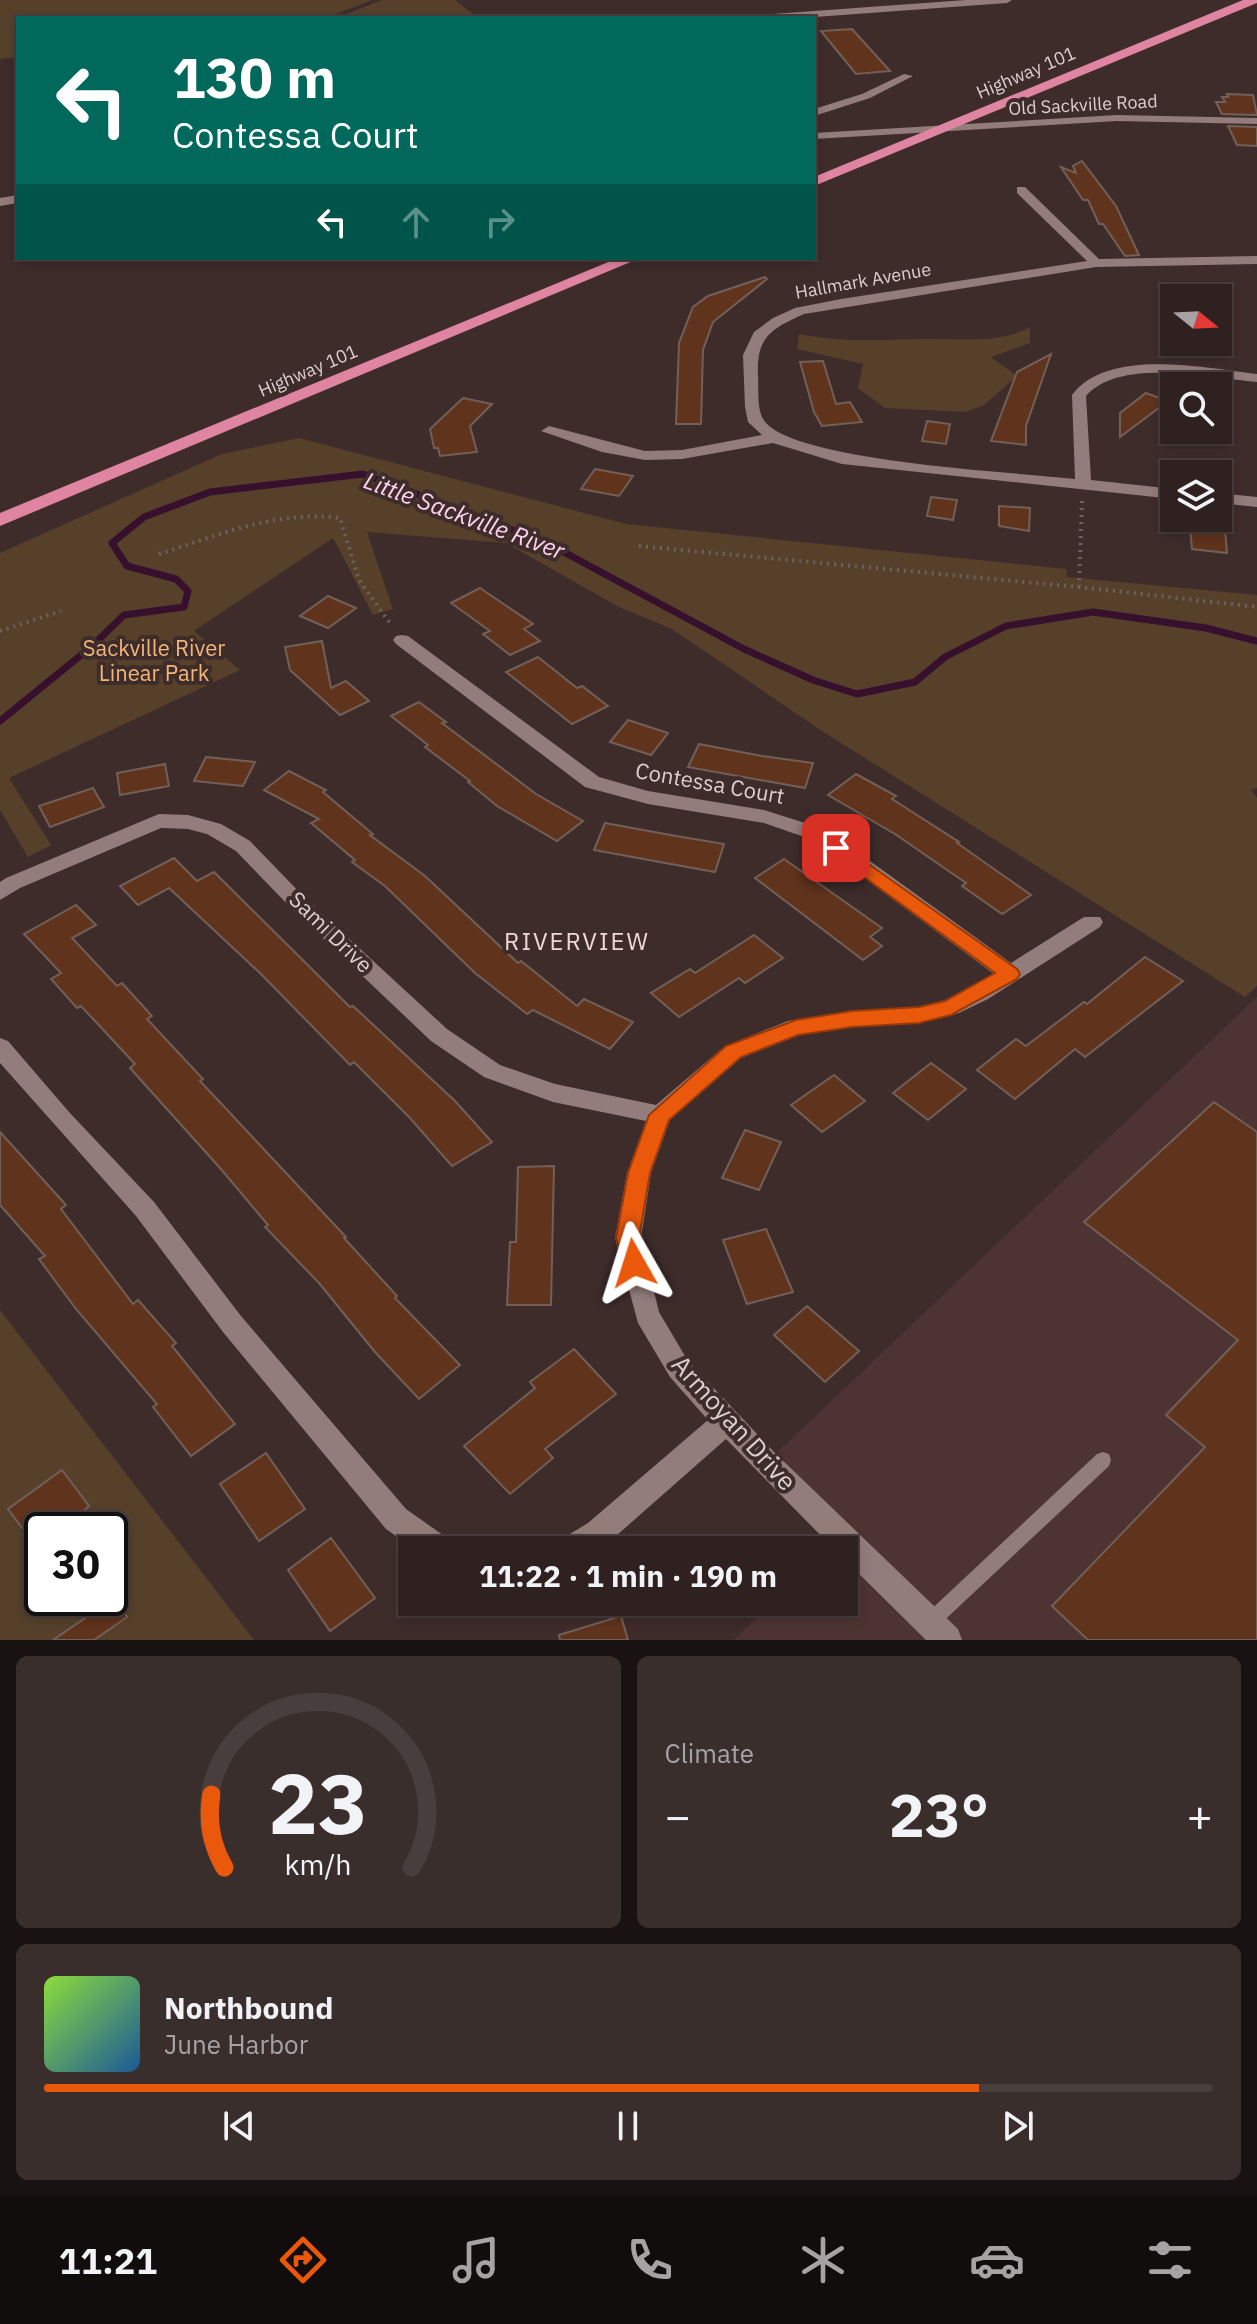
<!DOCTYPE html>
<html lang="en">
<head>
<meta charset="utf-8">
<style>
	:root { --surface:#2e2120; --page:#3a2e2d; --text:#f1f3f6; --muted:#a7a3a5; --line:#493e3e; --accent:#ea580c }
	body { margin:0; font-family:"IBM Plex Sans",sans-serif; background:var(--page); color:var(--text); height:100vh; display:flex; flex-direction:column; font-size:30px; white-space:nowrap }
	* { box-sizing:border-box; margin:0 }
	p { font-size:26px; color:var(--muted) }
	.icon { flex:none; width:44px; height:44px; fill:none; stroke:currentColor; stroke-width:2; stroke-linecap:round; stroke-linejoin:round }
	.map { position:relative; height:1640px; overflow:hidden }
	.drawer { display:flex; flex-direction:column; gap:16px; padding:16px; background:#191212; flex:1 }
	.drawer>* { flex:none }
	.hud { position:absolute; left:16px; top:16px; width:800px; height:244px; border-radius:0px; box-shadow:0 4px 12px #0003,0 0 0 2px var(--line); background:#00695c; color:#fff; overflow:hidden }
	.needle { width:52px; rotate:108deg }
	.controls { position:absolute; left:1160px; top:284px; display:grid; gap:16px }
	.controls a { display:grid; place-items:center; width:72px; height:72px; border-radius:0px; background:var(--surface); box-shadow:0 4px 12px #0003,0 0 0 2px var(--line); font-size:40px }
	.speed { position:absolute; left:24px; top:1512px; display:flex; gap:16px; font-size:40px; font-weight:700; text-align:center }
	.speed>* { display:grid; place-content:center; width:104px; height:104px; border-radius:50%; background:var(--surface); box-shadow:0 4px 12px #0003,0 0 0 2px var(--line); line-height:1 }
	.speed .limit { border:4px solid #111; border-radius:12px; background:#fff; color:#111 }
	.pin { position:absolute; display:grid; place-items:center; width:68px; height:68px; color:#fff; margin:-34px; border-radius:16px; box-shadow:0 4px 12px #0006 }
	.me { position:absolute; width:88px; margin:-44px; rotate:354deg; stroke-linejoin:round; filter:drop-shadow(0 0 6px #0008) }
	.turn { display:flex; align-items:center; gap:28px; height:168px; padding:0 24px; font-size:36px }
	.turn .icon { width:104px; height:104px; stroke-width:2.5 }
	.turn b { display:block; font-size:56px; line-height:68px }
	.lanes { display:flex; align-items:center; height:76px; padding:0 24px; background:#0003; justify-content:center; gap:40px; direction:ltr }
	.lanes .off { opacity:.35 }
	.big { font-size:60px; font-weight:700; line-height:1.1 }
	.drawer .tile { flex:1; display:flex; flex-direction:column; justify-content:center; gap:12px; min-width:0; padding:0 28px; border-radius:12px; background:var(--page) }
	.drawer .dial { align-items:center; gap:0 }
	.dial svg { height:208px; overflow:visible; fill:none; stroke:var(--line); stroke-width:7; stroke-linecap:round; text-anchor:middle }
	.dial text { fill:var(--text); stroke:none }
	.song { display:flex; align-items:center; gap:24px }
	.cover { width:96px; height:96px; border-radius:12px; background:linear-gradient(135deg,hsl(90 70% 55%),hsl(210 70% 35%)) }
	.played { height:8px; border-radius:4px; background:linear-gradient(90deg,var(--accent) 80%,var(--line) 80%) }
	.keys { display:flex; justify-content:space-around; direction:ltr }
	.heat { display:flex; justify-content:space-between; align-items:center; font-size:44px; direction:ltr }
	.drawer .tiles { flex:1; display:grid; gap:16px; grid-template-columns:1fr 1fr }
	.tile:last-child { grid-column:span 2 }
	.trip { position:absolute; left:398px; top:1536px; width:460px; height:80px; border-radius:0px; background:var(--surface); box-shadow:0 4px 12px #0003,0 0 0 2px var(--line); font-weight:700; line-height:80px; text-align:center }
	.tabs { display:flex; height:128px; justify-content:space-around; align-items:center; background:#120d0d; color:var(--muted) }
	.tabs .icon { width:56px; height:56px }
	.tabs .active { color:var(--accent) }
	.tabs b { font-size:36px; color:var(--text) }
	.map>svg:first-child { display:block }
	.built { fill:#4d3433 }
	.green { fill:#56402a; fill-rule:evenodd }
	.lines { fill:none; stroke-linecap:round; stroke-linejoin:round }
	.stream { stroke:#36102d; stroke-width:7 }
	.building { fill:#60331d; stroke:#726058; stroke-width:2 }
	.path { stroke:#70605f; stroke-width:4; stroke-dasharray:2 5; stroke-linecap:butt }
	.service { fill:#927d7b; fill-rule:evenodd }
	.minor { fill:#927d7b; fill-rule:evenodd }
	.tertiary { fill:#927d7b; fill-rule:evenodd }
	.motorway { fill:#e085a1; fill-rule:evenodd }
	.route { fill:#ea580c; stroke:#983908; stroke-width:2 }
	.labels { text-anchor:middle; stroke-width:8; stroke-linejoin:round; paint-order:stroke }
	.far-street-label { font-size:18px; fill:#dcd0cf; stroke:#3e2c2b }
	.park-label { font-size:22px; fill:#f1b678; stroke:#3e2c2b }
	.street-label { font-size:22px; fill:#dcd0cf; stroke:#3e2c2b }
	.water-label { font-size:24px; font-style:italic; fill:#fed2ef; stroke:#3e2c2b }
	.neighbourhood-label { font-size:24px; letter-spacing:2px; fill:#efd7d6; stroke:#3e2c2b }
	.near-street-label { font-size:26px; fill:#dcd0cf; stroke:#3e2c2b }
</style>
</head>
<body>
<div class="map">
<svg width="1257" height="1640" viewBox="0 0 1257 1640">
	<rect width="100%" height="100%" fill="#3e2c2b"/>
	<!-- built -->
	<polygon class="built" points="1257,997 1257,1640 734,1640 772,1602 844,1602 844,1550 824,1550 838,1535 766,1463"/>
	<!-- green -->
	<g class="green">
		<polygon points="0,0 372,0 326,18 18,18 18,57 0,59"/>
		<polygon points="382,0 455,0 478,18 336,18"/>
		<path d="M1030,327V343L991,357L1017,376L984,405L966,412L885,408L858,388L863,364L797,349L799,334C846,343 875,340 921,339C958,338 997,345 1030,327Z"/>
		<polygon points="299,438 626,524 1066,569 1067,577 1257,595 1257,788 1251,790 1257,798 1257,986 1245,997 822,731 672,629 619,607 506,543 367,532 393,609 373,615 333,538 194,631 240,670 9,778 51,845 28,857 0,810 0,553 222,454"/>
		<path d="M0,1310L254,1640H0ZM42,1530H110V1598H42Z"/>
	</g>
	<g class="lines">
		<!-- stream -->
		<polyline class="stream" points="0,721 91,647 124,615 184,607 188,591 176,579 127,566 112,543 144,517 210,492 363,474 547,543 744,649 813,680 857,694 915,682 945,657 1006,626 1093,612 1206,628 1257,641"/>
	</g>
	<!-- building -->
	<g class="building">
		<polygon points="852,29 890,71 856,74 821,31"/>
		<polygon points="1227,94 1253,95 1257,115 1222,114 1216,102 1225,102 1222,97 1228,97"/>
		<polygon points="1228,126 1257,127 1257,146 1237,145"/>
		<polygon points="1082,161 1116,206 1139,255 1125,256 1103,224 1099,224 1088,200 1083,200 1061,167 1076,173 1073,166"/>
		<polygon points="765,277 767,279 713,322 703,350 701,424 676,424 679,343 693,307 708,296"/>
		<polygon points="1051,354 1026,426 1026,445 991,441 1017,372"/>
		<polygon points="823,361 836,404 850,402 862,422 822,426 814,412 800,362"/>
		<polygon points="1146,393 1168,401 1120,437 1120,413"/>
		<polygon points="463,398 492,404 470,426 477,452 440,456 438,448 434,448 430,429"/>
		<polygon points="927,421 950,424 946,444 922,441"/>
		<polygon points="595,469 633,476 619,496 581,489"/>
		<polygon points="931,497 957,500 953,520 927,516"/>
		<polygon points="999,506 1030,508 1029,531 999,526"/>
		<polygon points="1190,526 1225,529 1227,553 1192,549"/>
		<polygon points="480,588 533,624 524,629 540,641 510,655 483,634 490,631 451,603"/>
		<polygon points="328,596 356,608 328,628 300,616"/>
		<polygon points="322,641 331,688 346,681 369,701 340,715 290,670 285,647"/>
		<polygon points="538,657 577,688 582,686 608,706 572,724 506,672"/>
		<polygon points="419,702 446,722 442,723 536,794 583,821 557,841 497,806 468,782 470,781 425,747 428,745 391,716"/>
		<polygon points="628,720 668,733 651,755 610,742"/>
		<polygon points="699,744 762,756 813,763 805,788 688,767"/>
		<polygon points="206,757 255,762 243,786 194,781"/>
		<polygon points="165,764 169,786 120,795 117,773"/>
		<polygon points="289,771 326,790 323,792 373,834 370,835 425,876 518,963 521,961 577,1006 584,999 633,1022 610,1049 533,1010 527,1014 475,973 385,886 352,862 355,860 311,823 319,819 264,790"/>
		<polygon points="856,774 896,796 892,799 959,842 957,843 1031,895 1002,914 962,886 966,883 895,834 828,795"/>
		<polygon points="93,788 104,807 50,827 39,806"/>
		<polygon points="605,823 676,836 724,844 715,872 594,850"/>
		<polygon points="174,858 197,881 214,872 350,1007 353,1006 455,1101 492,1142 452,1166 410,1118 354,1062 350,1065 260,973 169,888 138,905 120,886"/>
		<polygon points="784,859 882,928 870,937 882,946 863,960 755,878"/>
		<polygon points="76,905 96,925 72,938 117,986 122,983 152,1016 147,1019 203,1079 200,1081 346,1237 344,1238 397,1296 395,1298 460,1365 419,1399 375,1352 319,1283 265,1227 268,1225 220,1168 130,1068 135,1064 81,1006 77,1008 51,979 61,973 24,934"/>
		<polygon points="754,935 783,958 745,983 739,978 679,1017 651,993 690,969 695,973"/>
		<polygon points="1145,957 1183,981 1085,1057 1075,1049 1015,1099 977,1070 1016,1039 1026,1046 1084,1002 1087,1004"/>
		<polygon points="931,1063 966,1089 928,1120 893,1093"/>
		<polygon points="834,1075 865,1101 822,1132 791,1105"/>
		<polygon points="1214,1102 1257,1132 1257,1640 1088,1640 1052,1606 1205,1447 1166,1415 1238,1340 1084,1222"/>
		<polygon points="745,1130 781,1142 759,1190 722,1178"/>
		<polygon points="0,1132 66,1205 61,1209 133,1304 138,1300 176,1343 172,1346 235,1424 191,1456 153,1407 157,1404 76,1309 39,1259 45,1256 0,1205"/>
		<polygon points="554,1166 551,1305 507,1305 510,1242 516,1242 518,1167"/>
		<polygon points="766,1229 793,1292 747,1304 723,1240"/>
		<polygon points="807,1306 859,1351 825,1382 774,1335"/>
		<polygon points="574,1349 616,1394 545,1449 553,1458 510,1494 464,1446 535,1388 530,1382"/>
		<polygon points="266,1453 305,1509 259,1541 220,1484"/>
		<polygon points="62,1470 89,1506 83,1511 99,1530 42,1530 42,1555 8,1509"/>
		<polygon points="331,1538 375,1598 330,1631 288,1570"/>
		<polygon points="116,1597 127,1617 94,1640 53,1640"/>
		<polygon points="621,1616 628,1640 560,1640 559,1635"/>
	</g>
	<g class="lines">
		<!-- path -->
		<g class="path">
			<polyline points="639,546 1079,587 1257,607"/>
			<path d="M159,554C219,535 276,510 340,518L359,580L392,626"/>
			<polyline points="1079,587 1082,501"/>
			<polyline points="0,631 61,611"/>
		</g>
		<!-- service -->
		<polygon class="service" points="1103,1452 1109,1454 1111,1460 1109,1466 935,1629 929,1632 923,1629 920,1623 923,1617 1097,1454"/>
		<!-- minor -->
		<g class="minor">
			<polygon points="966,0 1012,0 1007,3 801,18 755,18 760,15"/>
			<polygon points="904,74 913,76 870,98 814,116 814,109 862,94"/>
			<path d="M1017,187H1025L1099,259L1257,256V264L1096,267L804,314C771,329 756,337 758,376C759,390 756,412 766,423C802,462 1014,472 1075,479L1072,395C1108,347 1205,368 1257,374V382C1211,378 1120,357 1086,396L1091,480L1174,489V499L842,464L773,443L682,459L645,460L602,452L541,431L549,426L645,451L682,450L762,435L748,422L745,407L743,355L754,332L773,318L795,308L841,299L1087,261L1017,193Z"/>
			<polygon points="1218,493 1257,497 1257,507 1218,503"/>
			<polygon points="402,635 408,636 599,777 648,791 764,810 827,830 1011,963 1084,917 1100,917 1103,922 1100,927 988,999 959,1013 919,1023 852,1027 799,1035 741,1058 670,1120 651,1173 641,1238 659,1312 688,1361 776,1454 958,1629 962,1640 926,1640 844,1559 844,1550 835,1550 726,1439 608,1543 596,1550 555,1550 560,1540 588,1523 708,1420 670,1377 638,1323 615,1238 627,1173 646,1121 553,1102 484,1077 431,1041 293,910 236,851 207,834 188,829 161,828 20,888 0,900 0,882 6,878 159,814 188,815 221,824 250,841 307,900 447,1029 500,1065 555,1084 656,1105 725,1046 788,1021 852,1011 919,1007 945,1000 994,974 813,840 764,823 648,804 585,787 396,644 393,640 396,636"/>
			<polygon points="0,1038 8,1041 69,1112 154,1202 241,1316 406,1509 450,1540 455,1550 416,1550 386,1529 223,1332 136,1216 0,1063"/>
		</g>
		<!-- tertiary -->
		<g class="tertiary">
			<polygon points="1117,115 1257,118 1257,124 1117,121 814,139 814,133"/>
			<polygon points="18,195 18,203 0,206 0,198"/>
		</g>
		<!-- motorway -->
		<g class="motorway">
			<polygon points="1243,0 1257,0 1257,3 814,186 814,177"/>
			<polygon points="618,258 640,258 0,526 0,513"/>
		</g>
	</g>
	<!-- route -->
	<polygon class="route" points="836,841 1017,969 1020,974 1017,979 951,1015 919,1023 852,1027 798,1035 741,1057 669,1120 650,1173 639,1238 646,1263 642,1270 634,1273 626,1270 616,1238 628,1173 649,1115 726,1046 796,1020 852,1011 919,1007 945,1001 995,973 830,852 827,848 830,843"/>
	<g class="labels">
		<!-- far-street labels -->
		<g class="far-street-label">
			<text transform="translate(1026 73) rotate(-23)" y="6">Highway 101</text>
			<text transform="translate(1083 105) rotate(-3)" y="6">Old Sackville Road</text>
			<text transform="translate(863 281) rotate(-10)" y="6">Hallmark Avenue</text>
			<text transform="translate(308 371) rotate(-23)" y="6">Highway 101</text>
		</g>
		<!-- park labels -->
		<g class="park-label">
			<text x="154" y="656">Sackville River<tspan x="154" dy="25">Linear Park</tspan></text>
		</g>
		<!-- street labels -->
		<g class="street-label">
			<text transform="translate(710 783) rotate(10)" y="8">Contessa Court</text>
			<text transform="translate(331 932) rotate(44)" y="8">Sami Drive</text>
		</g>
		<!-- water labels -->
		<g class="water-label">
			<text transform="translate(464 516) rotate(20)" y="8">Little Sackville River</text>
		</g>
		<!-- neighbourhood labels -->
		<g class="neighbourhood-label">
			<text x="577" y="950">RIVERVIEW</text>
		</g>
		<!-- near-street labels -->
		<g class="near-street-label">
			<text transform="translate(734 1423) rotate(48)" y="9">Armoyan Drive</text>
		</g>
	</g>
</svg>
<div class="controls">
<a><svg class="needle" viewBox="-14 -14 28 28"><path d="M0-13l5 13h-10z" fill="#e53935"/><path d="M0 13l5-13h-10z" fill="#a7a3a5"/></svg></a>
<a><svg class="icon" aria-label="search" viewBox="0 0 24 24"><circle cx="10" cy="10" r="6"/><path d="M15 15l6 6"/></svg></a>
<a><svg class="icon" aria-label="layers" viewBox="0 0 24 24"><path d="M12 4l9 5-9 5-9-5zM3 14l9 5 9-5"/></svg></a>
</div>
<div class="speed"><div class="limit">30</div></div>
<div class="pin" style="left:836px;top:848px;background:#d93025"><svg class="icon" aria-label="arrive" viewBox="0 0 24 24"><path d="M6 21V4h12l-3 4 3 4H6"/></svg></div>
<svg class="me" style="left:634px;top:1263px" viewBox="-20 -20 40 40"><path d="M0-17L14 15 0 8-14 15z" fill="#ea580c" stroke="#fff" stroke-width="4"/></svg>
<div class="trip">11:22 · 1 min · 190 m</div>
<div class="hud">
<div class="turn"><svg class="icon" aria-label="left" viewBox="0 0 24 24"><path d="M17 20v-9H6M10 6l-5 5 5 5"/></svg><div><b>130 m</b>Contessa Court</div></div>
<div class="lanes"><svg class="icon" aria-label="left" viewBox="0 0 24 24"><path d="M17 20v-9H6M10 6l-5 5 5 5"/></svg><svg class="icon off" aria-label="ahead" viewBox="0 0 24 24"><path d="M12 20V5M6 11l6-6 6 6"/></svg><svg class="icon off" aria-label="right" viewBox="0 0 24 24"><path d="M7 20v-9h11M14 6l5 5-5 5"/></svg></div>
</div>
</div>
<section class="drawer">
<div class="tiles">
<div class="tile dial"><svg viewBox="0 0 100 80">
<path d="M14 69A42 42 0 1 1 86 69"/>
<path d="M14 69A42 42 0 0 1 9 41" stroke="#ea580c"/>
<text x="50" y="56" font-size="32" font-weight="700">23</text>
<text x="50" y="72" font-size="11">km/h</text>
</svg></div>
<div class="tile"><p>Climate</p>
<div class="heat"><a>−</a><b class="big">23°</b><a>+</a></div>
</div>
<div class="tile">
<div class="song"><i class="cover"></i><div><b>Northbound</b><p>June Harbor</p></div></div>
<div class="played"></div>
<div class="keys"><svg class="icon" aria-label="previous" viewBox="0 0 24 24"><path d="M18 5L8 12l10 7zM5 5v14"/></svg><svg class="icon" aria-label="pause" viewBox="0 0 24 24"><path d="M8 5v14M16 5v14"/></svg><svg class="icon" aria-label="next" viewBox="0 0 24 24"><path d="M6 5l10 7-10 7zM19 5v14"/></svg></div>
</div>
</div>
</section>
<nav class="tabs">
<b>11:21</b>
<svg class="icon active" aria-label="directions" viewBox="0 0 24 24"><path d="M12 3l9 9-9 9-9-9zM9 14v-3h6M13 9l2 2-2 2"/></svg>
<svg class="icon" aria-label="music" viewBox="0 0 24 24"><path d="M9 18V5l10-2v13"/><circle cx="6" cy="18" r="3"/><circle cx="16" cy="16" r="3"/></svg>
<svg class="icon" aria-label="phone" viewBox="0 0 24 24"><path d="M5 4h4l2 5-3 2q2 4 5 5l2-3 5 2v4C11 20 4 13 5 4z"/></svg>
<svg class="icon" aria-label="climate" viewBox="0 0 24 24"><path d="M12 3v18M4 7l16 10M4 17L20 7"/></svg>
<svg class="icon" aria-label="car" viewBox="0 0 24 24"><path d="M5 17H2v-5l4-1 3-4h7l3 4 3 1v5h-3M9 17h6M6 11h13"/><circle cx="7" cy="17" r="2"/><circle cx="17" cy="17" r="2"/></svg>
<svg class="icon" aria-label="filters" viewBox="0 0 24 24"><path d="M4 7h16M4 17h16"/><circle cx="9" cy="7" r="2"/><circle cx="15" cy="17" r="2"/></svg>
</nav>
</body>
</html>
